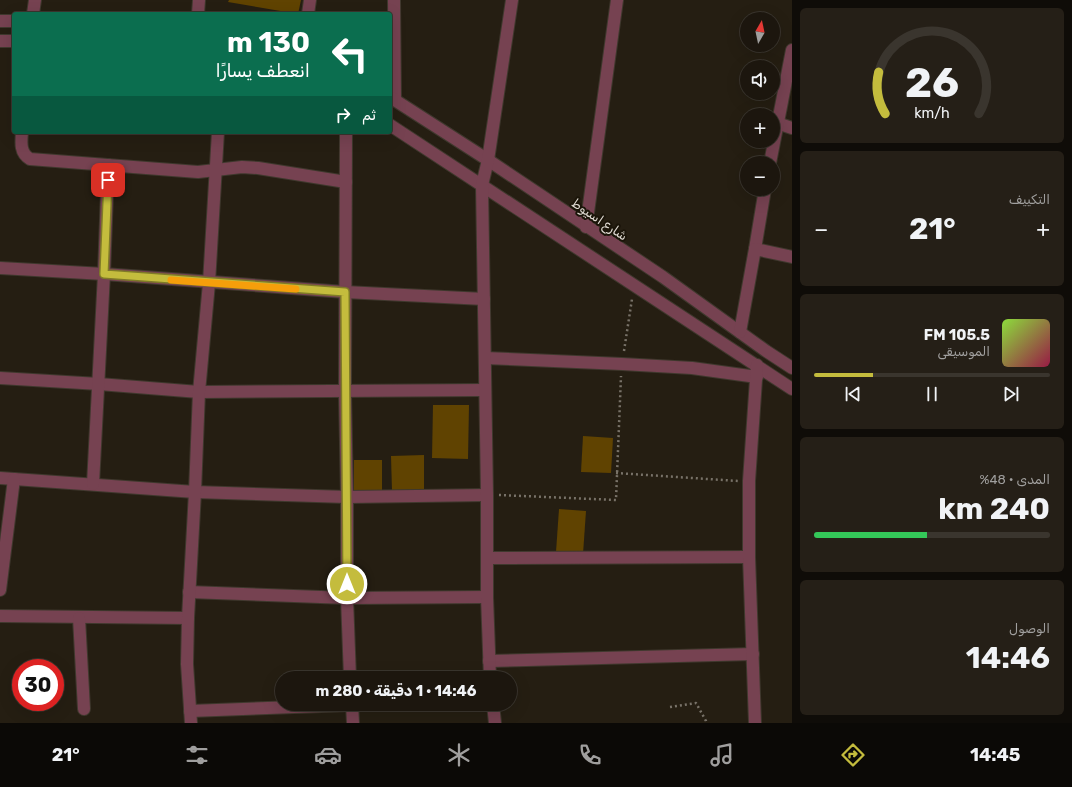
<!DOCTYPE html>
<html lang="ar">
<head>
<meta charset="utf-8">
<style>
	:root { --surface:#1c160e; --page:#251f17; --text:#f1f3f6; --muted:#a09f9e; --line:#3a352e; --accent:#c4bc3d }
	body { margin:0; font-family:Rubik,"Noto Naskh Arabic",sans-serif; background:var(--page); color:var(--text); direction:rtl; height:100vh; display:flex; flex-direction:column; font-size:15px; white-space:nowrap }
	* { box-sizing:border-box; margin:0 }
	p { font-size:13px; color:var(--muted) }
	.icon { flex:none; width:22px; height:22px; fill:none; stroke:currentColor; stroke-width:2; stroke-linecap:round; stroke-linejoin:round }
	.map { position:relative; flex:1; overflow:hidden; direction:ltr }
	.panel { display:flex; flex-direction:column; gap:8px; padding:8px; background:#0f0c08; width:280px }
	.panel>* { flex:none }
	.hud { position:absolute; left:12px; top:12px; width:380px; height:122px; border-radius:4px; box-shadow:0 4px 16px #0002,0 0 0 1px var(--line); direction:rtl; background:#0b6e4f; color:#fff; overflow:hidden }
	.needle { width:26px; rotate:9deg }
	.controls { position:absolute; left:740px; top:12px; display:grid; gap:8px }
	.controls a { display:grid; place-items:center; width:40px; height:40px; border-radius:50%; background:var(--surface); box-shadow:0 4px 16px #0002,0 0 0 1px var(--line); font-size:20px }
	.speed { position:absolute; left:12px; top:659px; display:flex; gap:8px; font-size:20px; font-weight:700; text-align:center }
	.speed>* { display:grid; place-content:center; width:52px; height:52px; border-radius:50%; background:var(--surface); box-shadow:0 4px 16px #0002,0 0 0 1px var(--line); line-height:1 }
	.speed .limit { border:6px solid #d22; background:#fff; color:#111 }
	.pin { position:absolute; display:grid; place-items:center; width:34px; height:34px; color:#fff; margin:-17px; border-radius:8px; box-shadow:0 2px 6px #0006 }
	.me { position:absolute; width:44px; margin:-22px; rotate:0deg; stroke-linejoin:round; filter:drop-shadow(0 0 3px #0008) }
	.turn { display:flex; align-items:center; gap:14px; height:84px; padding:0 16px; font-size:18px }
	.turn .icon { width:52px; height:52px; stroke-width:2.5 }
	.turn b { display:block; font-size:28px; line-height:34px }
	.then { display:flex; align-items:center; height:38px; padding:0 16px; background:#0003; gap:8px; font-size:15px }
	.big { font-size:30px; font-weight:700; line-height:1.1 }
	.panel .widget { flex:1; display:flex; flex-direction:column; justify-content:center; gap:6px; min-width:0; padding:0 14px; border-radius:6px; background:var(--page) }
	.panel .dial { align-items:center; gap:0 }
	.dial svg { height:104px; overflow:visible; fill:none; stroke:var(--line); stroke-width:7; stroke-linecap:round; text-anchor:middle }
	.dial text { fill:var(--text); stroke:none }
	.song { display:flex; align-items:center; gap:12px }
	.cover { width:48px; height:48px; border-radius:6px; background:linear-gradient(135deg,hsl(90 70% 55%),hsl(340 70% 35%)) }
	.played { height:4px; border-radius:2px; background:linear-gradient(90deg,var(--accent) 25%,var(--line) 25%) }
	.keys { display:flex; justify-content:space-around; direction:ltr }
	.heat { display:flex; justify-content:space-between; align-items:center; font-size:22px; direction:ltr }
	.charge { height:6px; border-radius:3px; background:linear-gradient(90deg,#34c759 48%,var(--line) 0) }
	.trip { position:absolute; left:275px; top:671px; width:242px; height:40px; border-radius:20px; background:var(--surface); box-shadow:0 4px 16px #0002,0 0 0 1px var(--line); font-weight:700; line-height:40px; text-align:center; direction:rtl }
	.tab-bar { display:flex; height:64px; justify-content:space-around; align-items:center; background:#0b0906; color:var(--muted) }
	.tab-bar .icon { width:28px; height:28px }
	.tab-bar .selected { color:var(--accent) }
	.tab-bar b { font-size:18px; color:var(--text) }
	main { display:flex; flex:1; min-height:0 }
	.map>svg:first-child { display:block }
	.building { fill:#604301 }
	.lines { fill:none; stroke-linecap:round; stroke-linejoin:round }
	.minor-casing { stroke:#3f382d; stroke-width:14 }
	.path { stroke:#787268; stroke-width:2.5; stroke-dasharray:2 3; stroke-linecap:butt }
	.minor { stroke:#764251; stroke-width:12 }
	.route-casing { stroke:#7f7a28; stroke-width:10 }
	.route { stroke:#c4bc3d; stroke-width:7 }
	.slow { stroke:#f59e0b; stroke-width:7 }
	.labels { text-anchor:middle; stroke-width:4; stroke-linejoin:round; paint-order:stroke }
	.street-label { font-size:13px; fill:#dfdad2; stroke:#1b1509 }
</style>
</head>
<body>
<main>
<section class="panel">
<div class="widget dial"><svg viewBox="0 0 100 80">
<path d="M14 69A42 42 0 1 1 86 69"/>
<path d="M14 69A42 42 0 0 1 9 37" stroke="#c4bc3d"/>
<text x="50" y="56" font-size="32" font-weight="700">26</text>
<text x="50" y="72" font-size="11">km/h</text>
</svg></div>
<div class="widget"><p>التكييف</p>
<div class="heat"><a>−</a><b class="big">21°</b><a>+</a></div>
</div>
<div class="widget">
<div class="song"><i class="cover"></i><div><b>105.5 FM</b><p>الموسيقى</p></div></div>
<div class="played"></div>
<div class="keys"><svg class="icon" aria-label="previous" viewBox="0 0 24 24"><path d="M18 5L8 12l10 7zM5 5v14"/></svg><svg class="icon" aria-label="pause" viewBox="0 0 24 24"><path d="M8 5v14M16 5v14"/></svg><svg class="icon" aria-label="next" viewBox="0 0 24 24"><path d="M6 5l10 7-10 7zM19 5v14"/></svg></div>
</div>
<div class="widget"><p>المدى · 48%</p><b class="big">240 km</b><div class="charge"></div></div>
<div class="widget"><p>الوصول</p><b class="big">14:46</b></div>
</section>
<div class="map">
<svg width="792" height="723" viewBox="0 0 792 723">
	<rect width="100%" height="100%" fill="#251e12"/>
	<!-- building -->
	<g class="building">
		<polygon points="229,0 301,0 298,14 228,2"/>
		<polygon points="433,405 469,405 468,459 432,458"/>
		<polygon points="583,436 613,438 611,473 581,472"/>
		<polygon points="424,455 424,491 392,491 391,456"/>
		<rect x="354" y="460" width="28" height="31"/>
		<polygon points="559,509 586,511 583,554 556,552"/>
	</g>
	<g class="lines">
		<!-- minor casing -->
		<g class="minor-casing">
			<g id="minor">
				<polyline points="394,0 395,100"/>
				<polyline points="33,14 35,0"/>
				<polyline points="198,14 199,0"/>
				<polyline points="308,14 310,0"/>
				<polyline points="0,21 14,21"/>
				<polyline points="0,41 14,41"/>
				<polyline points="390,97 488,160 663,277 766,351 792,368"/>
				<polyline points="777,123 792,128"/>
				<polyline points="390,125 792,389"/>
				<path d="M22,132C21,143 20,153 30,159L198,172L242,167L258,168L346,182"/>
				<polyline points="346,132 345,392 347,497 347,598 350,678"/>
				<polyline points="770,163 792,50"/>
				<polyline points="586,227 617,0"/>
				<polyline points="755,249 765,189"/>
				<polyline points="0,268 104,274 345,292 484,299"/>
				<polyline points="740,332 755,249 792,257"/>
				<polyline points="485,358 622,364 692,368 757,377"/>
				<polyline points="0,378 99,384 199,392 485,390"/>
				<polyline points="0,478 195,492 347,497 487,495"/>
				<polyline points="93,484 104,274 108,165"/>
				<polyline points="487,558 749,557"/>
				<polyline points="0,590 14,479"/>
				<polyline points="189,592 347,598 487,597"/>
				<polyline points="0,616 188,618"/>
				<polyline points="79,618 84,709"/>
				<polyline points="489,661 753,654"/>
				<polyline points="490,678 487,597 487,495 482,185 488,160 512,0"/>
				<polyline points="352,704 353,723"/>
				<polyline points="493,704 495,723"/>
				<polyline points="190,711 376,704"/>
				<polyline points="191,723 187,664 188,618 195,492 199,392 209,283 218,132"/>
				<polyline points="755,723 749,557 749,481 757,365"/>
			</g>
		</g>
		<!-- path -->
		<g class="path">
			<polyline points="624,351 632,299"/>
			<polyline points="616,473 738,481"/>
			<polyline points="499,495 616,500 621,376"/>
			<polyline points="670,707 696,703 706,721 706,723"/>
		</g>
		<!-- minor -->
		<use href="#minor" class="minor"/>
	</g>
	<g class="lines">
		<!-- route casing -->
		<g class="route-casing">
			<polyline id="route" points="108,180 104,274 345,292 347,584"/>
		</g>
		<!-- route -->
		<use href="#route" class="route"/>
		<!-- slow -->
		<polyline class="slow" points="171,280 296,289"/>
	</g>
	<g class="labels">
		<!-- street labels -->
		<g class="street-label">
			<text transform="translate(600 219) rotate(34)" y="5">شارع اسيوط</text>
		</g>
	</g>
</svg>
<div class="controls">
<a><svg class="needle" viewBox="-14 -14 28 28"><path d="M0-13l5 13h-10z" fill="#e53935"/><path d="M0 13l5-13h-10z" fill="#a09f9e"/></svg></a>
<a><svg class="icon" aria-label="sound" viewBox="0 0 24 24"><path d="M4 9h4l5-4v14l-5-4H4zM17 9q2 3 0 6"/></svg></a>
<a>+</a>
<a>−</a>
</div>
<div class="speed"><div class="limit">30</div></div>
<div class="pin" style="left:108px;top:180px;background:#d93025"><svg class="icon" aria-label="arrive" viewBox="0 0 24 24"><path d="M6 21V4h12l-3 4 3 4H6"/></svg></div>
<svg class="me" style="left:347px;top:584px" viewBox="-20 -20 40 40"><circle r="17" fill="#c4bc3d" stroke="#fff" stroke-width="3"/><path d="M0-11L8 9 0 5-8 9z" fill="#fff"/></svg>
<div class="trip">14:46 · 1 دقيقة · 280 m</div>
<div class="hud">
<div class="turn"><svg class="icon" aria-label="left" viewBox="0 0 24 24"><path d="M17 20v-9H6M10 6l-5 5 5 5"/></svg><div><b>130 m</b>انعطف يسارًا</div></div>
<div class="then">ثم<svg class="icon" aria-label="right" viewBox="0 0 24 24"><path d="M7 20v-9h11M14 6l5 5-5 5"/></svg></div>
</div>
</div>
</main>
<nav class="tab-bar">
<b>14:45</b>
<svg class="icon selected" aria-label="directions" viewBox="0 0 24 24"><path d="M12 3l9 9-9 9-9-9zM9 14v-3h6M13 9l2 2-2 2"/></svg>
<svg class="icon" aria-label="music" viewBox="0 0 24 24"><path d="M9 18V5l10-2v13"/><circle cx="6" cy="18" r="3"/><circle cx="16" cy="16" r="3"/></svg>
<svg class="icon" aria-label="phone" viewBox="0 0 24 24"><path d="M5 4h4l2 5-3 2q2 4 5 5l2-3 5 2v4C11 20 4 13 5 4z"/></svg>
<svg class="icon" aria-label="climate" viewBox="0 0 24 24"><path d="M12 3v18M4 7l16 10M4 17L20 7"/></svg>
<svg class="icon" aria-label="car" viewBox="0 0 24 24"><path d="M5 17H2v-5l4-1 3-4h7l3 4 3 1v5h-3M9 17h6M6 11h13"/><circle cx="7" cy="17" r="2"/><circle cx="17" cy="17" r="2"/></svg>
<svg class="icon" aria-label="filters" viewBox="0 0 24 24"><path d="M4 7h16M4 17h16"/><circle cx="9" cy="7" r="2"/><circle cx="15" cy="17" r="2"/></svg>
<b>21°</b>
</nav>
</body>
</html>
